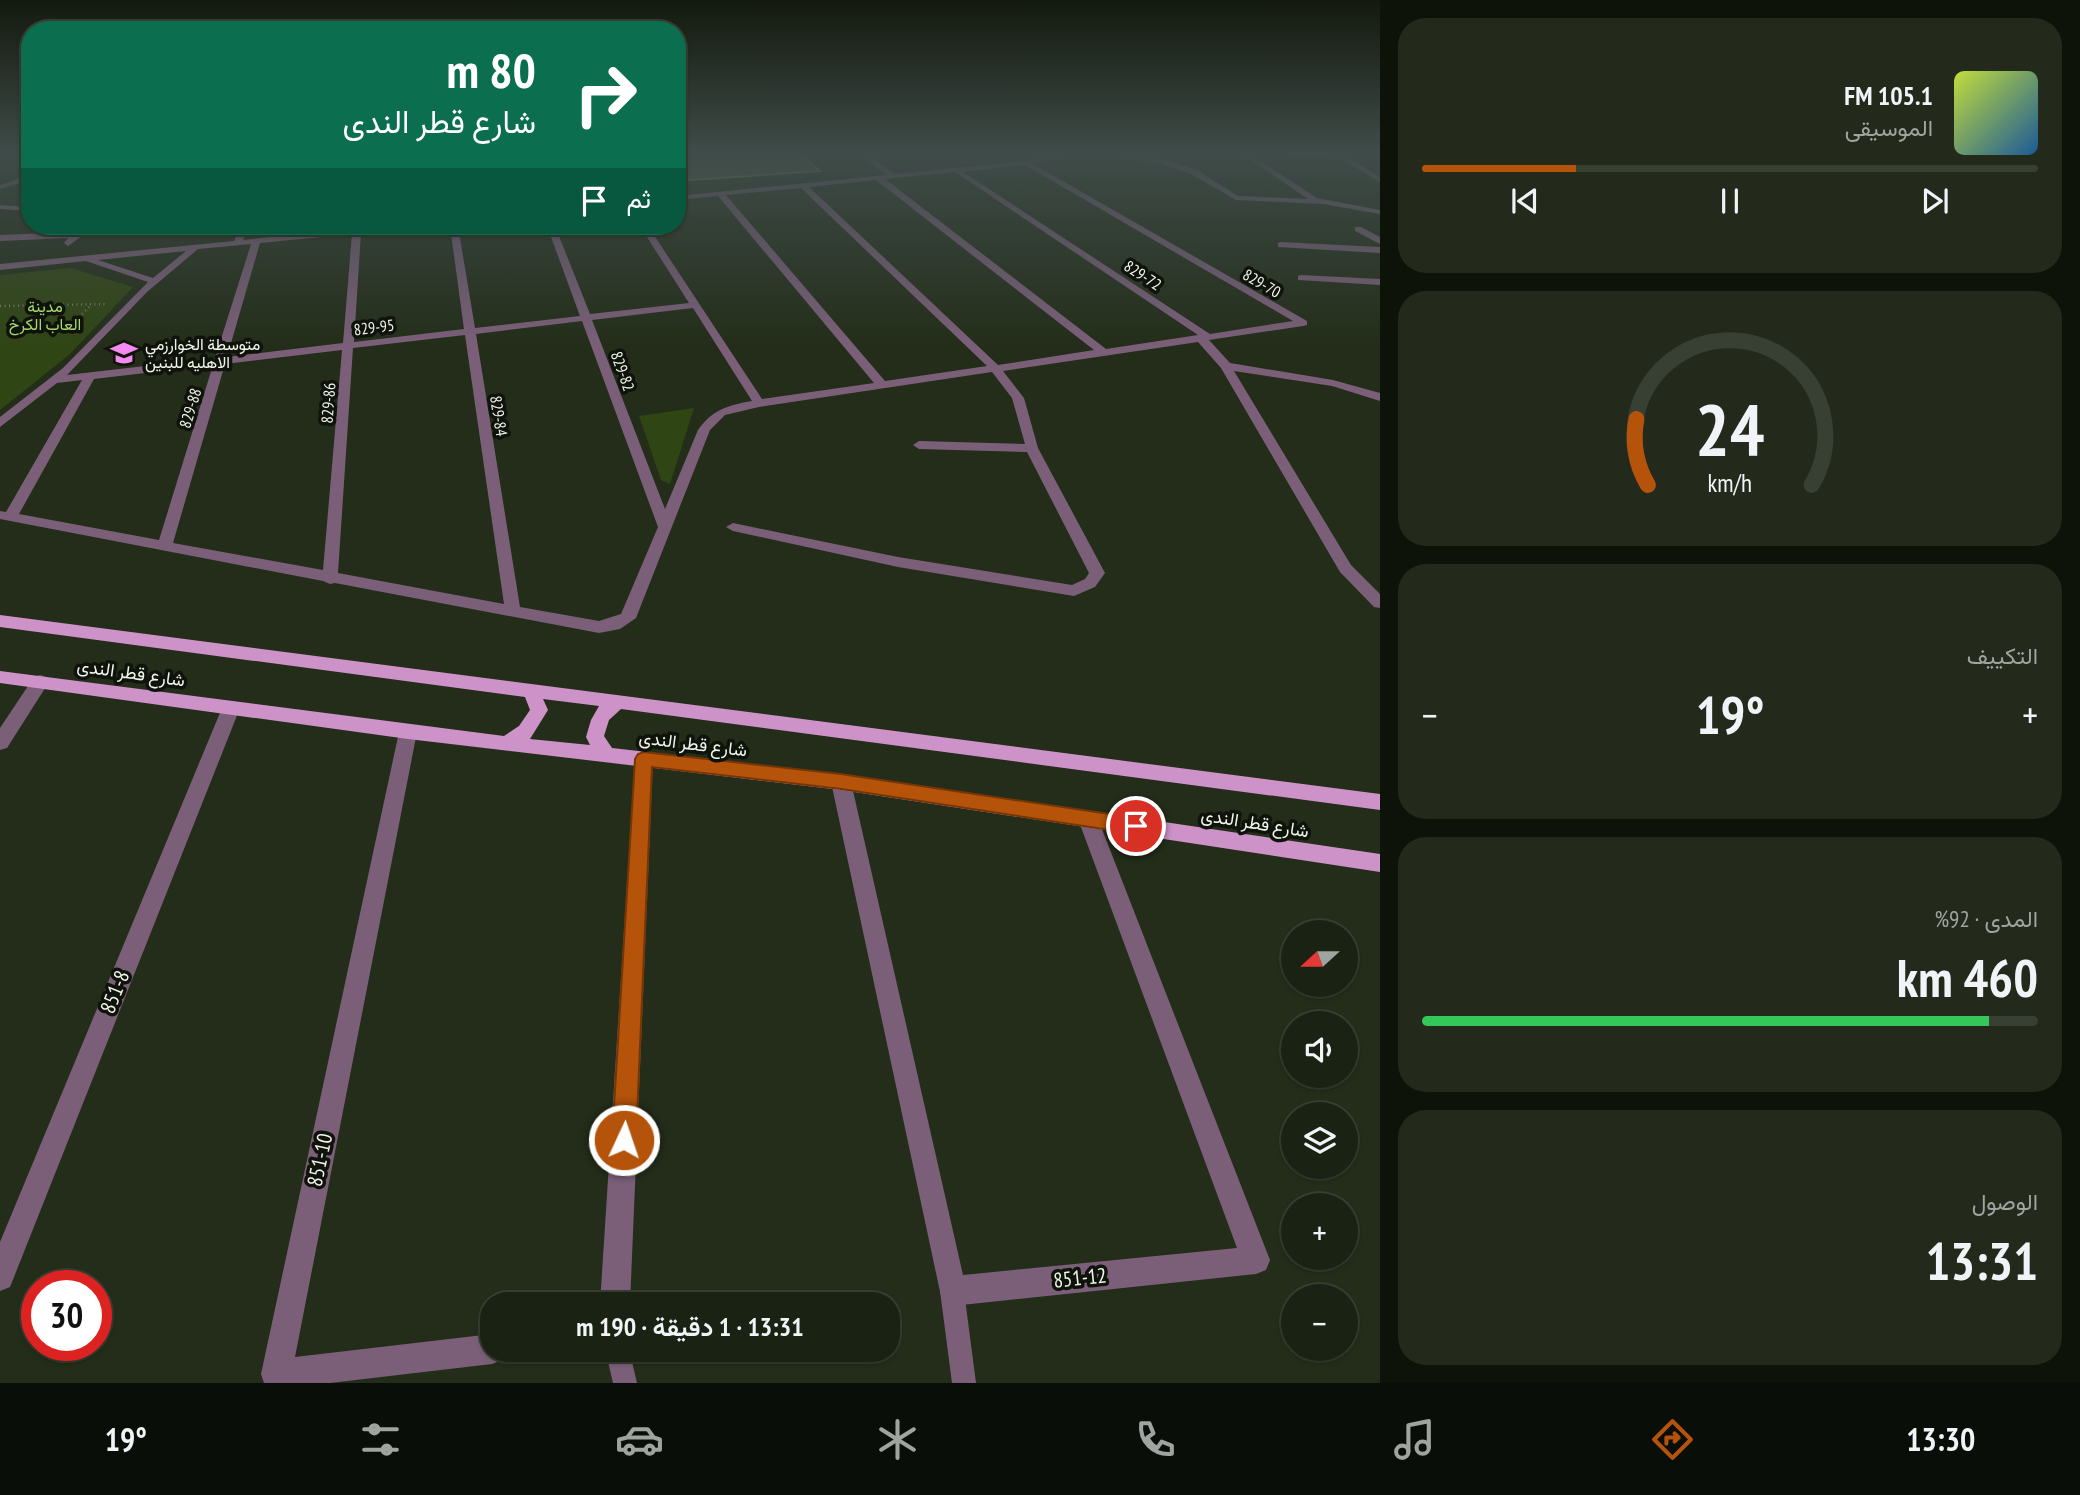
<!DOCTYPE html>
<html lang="ar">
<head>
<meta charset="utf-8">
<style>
	:root { --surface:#1a2213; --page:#232a1c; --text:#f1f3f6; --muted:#9fa4a0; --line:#383f33; --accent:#b45309 }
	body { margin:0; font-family:"PT Sans Narrow",Vazirmatn,sans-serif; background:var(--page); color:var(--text); direction:rtl; height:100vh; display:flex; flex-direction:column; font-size:26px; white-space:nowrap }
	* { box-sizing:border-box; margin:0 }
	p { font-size:23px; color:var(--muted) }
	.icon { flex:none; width:38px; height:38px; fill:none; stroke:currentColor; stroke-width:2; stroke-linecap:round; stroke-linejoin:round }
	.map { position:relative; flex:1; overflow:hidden; direction:ltr }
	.side { display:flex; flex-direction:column; gap:18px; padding:18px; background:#0e130a; width:700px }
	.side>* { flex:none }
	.guide { position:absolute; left:21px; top:21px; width:665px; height:214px; border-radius:28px; box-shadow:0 2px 5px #0004,0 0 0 2px var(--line); direction:rtl; background:#0b6e4f; color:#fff; overflow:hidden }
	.needle { width:46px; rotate:249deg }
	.fabs { position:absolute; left:1281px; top:920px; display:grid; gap:14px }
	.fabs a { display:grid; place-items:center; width:77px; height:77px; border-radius:50%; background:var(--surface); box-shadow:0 2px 5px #0004,0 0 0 2px var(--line); font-size:35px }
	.speed { position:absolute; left:21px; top:1270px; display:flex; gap:14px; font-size:35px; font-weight:700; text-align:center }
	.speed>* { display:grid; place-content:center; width:91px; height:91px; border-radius:50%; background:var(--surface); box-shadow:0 2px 5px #0004,0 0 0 2px var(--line); line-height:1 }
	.speed .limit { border:10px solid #d22; background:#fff; color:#111 }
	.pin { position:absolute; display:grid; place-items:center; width:60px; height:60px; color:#fff; margin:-30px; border:4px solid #fff; border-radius:50%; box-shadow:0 2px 7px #0007 }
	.me { position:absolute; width:77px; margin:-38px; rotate:3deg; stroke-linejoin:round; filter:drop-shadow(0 0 5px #0008) }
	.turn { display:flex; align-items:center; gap:24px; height:147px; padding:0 35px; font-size:32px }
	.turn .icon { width:91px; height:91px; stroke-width:2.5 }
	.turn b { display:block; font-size:49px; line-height:60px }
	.then { display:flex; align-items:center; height:66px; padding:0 35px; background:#0003; gap:14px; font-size:26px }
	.big { font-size:52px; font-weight:600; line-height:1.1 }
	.side .widget { flex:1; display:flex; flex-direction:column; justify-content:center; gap:10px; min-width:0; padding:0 24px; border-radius:28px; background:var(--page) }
	.side .dial { align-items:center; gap:0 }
	.dial svg { height:182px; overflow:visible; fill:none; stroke:var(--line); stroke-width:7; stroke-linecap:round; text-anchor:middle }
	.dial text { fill:var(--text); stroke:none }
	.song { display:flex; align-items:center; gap:21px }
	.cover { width:84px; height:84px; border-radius:10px; background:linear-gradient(135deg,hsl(70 70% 55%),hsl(210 70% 35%)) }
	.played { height:7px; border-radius:4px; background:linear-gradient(90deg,var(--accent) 25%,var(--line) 25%) }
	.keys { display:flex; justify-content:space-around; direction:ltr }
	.heat { display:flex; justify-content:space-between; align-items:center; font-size:38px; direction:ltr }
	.charge { height:10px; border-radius:5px; background:linear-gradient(90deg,#34c759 92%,var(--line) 0) }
	.trip { position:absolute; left:480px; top:1292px; width:420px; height:70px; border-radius:28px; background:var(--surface); box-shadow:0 2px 5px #0004,0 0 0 2px var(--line); font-weight:600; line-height:70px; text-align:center; direction:rtl }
	.tab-bar { display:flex; height:112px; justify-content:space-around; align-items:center; background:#0a0e08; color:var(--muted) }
	.tab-bar .icon { width:49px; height:49px }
	.tab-bar .active { color:var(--accent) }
	.tab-bar b { font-size:32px; color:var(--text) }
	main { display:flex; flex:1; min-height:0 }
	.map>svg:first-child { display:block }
	.green { fill:#304514 }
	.building { fill:#535e49; stroke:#7f8b74; stroke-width:2 }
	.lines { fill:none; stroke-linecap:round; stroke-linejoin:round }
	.path { stroke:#757d6c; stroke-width:2.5; stroke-dasharray:1 3.5; stroke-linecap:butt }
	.lane { fill:#7b5f79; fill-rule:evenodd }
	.street { fill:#7b5f79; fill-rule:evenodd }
	.primary { fill:#cd93c9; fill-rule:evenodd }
	.route { fill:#b45309; stroke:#753606; stroke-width:2 }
	.labels { text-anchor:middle; stroke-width:7; stroke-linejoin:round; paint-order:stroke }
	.far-street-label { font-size:16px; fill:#f0f7ea; stroke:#0f130b }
	.far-park-label { font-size:16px; fill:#a6d76c; stroke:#0f130b }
	.far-poi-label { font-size:16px; fill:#f0f7ea; stroke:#0f130b; text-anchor:start }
	.street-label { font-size:18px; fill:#f0f7ea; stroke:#0f130b }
	.near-street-label { font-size:21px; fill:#f0f7ea; stroke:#0f130b }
</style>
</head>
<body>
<main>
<section class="side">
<div class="widget">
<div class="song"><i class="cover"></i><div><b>105.1 FM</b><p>الموسيقى</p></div></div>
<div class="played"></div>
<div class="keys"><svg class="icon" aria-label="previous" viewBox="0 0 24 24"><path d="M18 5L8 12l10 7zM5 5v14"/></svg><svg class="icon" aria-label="pause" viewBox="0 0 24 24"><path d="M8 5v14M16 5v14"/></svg><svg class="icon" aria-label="next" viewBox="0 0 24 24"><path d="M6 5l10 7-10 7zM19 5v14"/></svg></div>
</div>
<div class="widget dial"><svg viewBox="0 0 100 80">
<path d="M14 69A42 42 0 1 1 86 69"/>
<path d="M14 69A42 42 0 0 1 9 40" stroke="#b45309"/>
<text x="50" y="56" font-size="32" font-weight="700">24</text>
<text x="50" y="72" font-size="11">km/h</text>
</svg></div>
<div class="widget"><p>التكييف</p>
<div class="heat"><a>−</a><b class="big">19°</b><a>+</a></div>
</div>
<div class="widget"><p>المدى · 92%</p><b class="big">460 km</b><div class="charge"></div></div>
<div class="widget"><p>الوصول</p><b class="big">13:31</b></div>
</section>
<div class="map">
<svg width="1380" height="1383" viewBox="0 0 1380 1383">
	<rect width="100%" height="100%" fill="#232d19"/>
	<!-- green -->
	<g class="green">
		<polygon points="71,268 133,287 70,354 0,410 0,275"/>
		<polygon points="694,408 670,484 661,480 639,416"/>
	</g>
	<!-- building -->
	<polygon class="building" points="677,154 800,154 820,171 677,181"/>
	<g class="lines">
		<!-- path -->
		<g class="path">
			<polyline points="0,306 108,304"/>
			<polyline points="82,314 91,305"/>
		</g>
		<!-- lane -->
		<g class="lane">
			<polygon points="952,1279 960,1283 964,1291 976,1383 952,1383 940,1291 944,1283"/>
			<polygon points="605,1349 629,1349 637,1383 613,1383"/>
		</g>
		<!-- street -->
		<g class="street">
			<path d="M860,154H867L895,174L1026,161L1069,154L1033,164L1307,321V325L1303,326L1209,340L1230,363L1333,380L1380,393V401L1332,386L1234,371L1351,565L1380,594V608L1374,607L1340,572L1221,368L1198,342L1003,371L1024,398L1038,448L1105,573L1095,587L1074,596L898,567L733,531L726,527L733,523L898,557L1072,585L1085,579L1089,573L1027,452L919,449L913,445L919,441L1025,444L1012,398L992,372L759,407L725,415L710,430L636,618L620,629L599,633L335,583L330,584L323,581L0,519V511L6,512L82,380L57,383L0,427V417L63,368L148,282L86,261L0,270V264L234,241L241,226H249L243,240L357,227L407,226L403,229L361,233L354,342L464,329L450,226H458L475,328L580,316L547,226H555L590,314L689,303L640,226H648L762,399L874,383L718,196L677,200V196L886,175ZM1025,165L1293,321L1210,334L963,172ZM955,172L1198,335L1106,349L885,179ZM876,180L1094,350L998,365L809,187ZM801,188L987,366L885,381L726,195ZM352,234L343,343L227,357L260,243ZM251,244L215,358L67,375L147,292L198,249ZM186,251L153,278L98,260ZM693,308L752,401C728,405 712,410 698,430L665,509L592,320ZM582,321L658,527L621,614L599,621L520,607L476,334ZM465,335L504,604L338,573L353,348ZM342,350L323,570L173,543L225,364ZM213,365L159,540L19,514L94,379Z"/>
			<polygon points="1102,154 1167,160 1197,170 1238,196 1308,199 1242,154 1250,154 1317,198 1380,210 1380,214 1323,204 1236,200 1191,174 1163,164"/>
			<polygon points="1273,154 1343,154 1380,177 1380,182 1340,158"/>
			<polygon points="30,175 30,180 0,189 0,185"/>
			<polygon points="0,205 30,207 30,211 0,209"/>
			<polygon points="86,226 96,226 68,246 64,243 68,238 0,241 0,235 73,232"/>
			<polygon points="1355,227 1361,227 1380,237 1380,244 1355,231"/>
			<polygon points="1281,242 1380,247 1380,253 1278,247 1278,243"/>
			<polygon points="1301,275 1380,279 1380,285 1298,280 1298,276"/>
			<polygon points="40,675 46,677 49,682 7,748 0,750 0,728 34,677"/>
			<polygon points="231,701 237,703 240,708 14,1277 10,1287 0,1291 0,1242 222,708 225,703"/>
			<polygon points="408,725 414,727 417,732 295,1357 492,1334 492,1349 507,1349 503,1360 492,1364 330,1383 264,1383 261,1374 399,732 402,727"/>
			<polygon points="644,751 651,754 653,759 630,1304 600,1304 635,759 637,754"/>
			<polygon points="841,774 848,776 851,782 963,1275 1237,1248 1078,819 1081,813 1088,810 1095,813 1098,819 1270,1260 1266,1270 1256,1274 952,1306 942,1301 831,782 834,776"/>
		</g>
		<!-- primary -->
		<path class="primary" d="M0,615L1380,794V810L621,709L609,720L604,736L612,748L841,774L1380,854V872L841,790L408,739L0,683V671L504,736L519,726L530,710L525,697L0,627ZM543,699L599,706L591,720L586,737L590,745L530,739L548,710Z"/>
	</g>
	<!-- sky -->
	<linearGradient id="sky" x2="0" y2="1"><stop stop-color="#13190e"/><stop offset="0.44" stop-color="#3f4c49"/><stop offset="1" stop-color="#3f4c49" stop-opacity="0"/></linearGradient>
	<rect width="1380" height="347" fill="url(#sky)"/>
	<!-- route -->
	<polygon class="route" points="644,752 841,774 1136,818 1142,820 1145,826 1142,831 1136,834 841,789 652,767 636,1140 632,1149 624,1152 615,1149 612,1140 635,759 638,754"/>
	<!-- icons -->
	<defs>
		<g id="school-bare" transform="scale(2.1)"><path d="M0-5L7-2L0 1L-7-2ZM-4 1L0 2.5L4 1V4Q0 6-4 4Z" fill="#f489ef" stroke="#0f130b" stroke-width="2.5" paint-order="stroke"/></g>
	</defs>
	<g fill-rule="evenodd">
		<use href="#school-bare" x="124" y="353"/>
	</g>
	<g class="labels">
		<!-- far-street labels -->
		<g class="far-street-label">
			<text transform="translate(1143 275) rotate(33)" y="6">829-72</text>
			<text transform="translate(1262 283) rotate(30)" y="6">829-70</text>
			<text transform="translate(374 327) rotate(-7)" y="6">829-95</text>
			<text transform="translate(623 371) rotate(70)" y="6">829-82</text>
			<text transform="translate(328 403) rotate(-86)" y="6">829-86</text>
			<text transform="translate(190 408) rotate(-73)" y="6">829-88</text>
			<text transform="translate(499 416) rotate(81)" y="6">829-84</text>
		</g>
		<!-- far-park labels -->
		<g class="far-park-label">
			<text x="45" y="312">مدينة<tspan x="45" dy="18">العاب الكرخ</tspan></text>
		</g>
		<!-- far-poi labels -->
		<g class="far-poi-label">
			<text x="145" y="350">متوسطة الخوارزمي<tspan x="145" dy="18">الاهليه للبنين</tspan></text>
		</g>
		<!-- street labels -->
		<g class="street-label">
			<text transform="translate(131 673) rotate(8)" y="6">شارع قطر الندى</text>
			<text transform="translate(693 744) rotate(7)" y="6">شارع قطر الندى</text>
			<text transform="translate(1255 823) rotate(9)" y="6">شارع قطر الندى</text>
		</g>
		<!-- near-street labels -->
		<g class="near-street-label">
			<text transform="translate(115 992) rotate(-68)" y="7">851-8</text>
			<text transform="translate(320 1160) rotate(-78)" y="7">851-10</text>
			<text transform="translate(1080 1278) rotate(-6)" y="7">851-12</text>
		</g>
	</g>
</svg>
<div class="fabs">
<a><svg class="needle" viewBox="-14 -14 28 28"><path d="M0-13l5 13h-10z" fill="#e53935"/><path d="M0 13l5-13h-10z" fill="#9fa4a0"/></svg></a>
<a><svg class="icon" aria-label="sound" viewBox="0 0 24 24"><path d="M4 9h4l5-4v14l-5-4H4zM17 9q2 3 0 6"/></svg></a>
<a><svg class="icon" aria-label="layers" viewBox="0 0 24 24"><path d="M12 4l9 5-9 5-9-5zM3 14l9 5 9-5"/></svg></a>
<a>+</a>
<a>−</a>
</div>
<div class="speed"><div class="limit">30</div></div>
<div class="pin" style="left:1136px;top:826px;background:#d93025"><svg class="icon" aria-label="arrive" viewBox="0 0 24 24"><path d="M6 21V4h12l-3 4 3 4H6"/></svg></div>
<svg class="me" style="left:624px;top:1140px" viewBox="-20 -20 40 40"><circle r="17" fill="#b45309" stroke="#fff" stroke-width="3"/><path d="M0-11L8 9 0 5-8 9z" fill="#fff"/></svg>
<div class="trip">13:31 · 1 دقيقة · 190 m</div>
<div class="guide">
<div class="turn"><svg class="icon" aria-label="right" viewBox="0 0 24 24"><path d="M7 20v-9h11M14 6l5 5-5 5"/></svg><div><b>80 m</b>شارع قطر الندى</div></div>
<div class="then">ثم<svg class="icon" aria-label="arrive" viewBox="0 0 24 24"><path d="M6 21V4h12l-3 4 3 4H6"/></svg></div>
</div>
</div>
</main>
<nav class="tab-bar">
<b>13:30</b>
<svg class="icon active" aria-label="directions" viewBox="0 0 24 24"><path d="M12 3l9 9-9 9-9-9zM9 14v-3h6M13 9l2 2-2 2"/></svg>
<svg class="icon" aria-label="music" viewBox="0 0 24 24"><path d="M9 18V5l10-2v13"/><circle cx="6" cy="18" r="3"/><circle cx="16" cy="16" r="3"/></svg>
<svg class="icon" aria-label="phone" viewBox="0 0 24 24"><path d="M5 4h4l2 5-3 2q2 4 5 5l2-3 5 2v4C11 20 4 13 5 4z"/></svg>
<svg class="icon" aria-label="climate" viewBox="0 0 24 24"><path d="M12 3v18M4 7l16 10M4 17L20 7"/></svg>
<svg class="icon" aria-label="car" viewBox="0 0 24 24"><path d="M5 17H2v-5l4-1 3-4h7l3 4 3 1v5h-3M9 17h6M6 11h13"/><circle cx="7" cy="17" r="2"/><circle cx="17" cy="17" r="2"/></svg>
<svg class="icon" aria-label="filters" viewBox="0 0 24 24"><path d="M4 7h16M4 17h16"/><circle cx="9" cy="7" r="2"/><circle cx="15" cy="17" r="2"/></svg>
<b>19°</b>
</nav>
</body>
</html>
